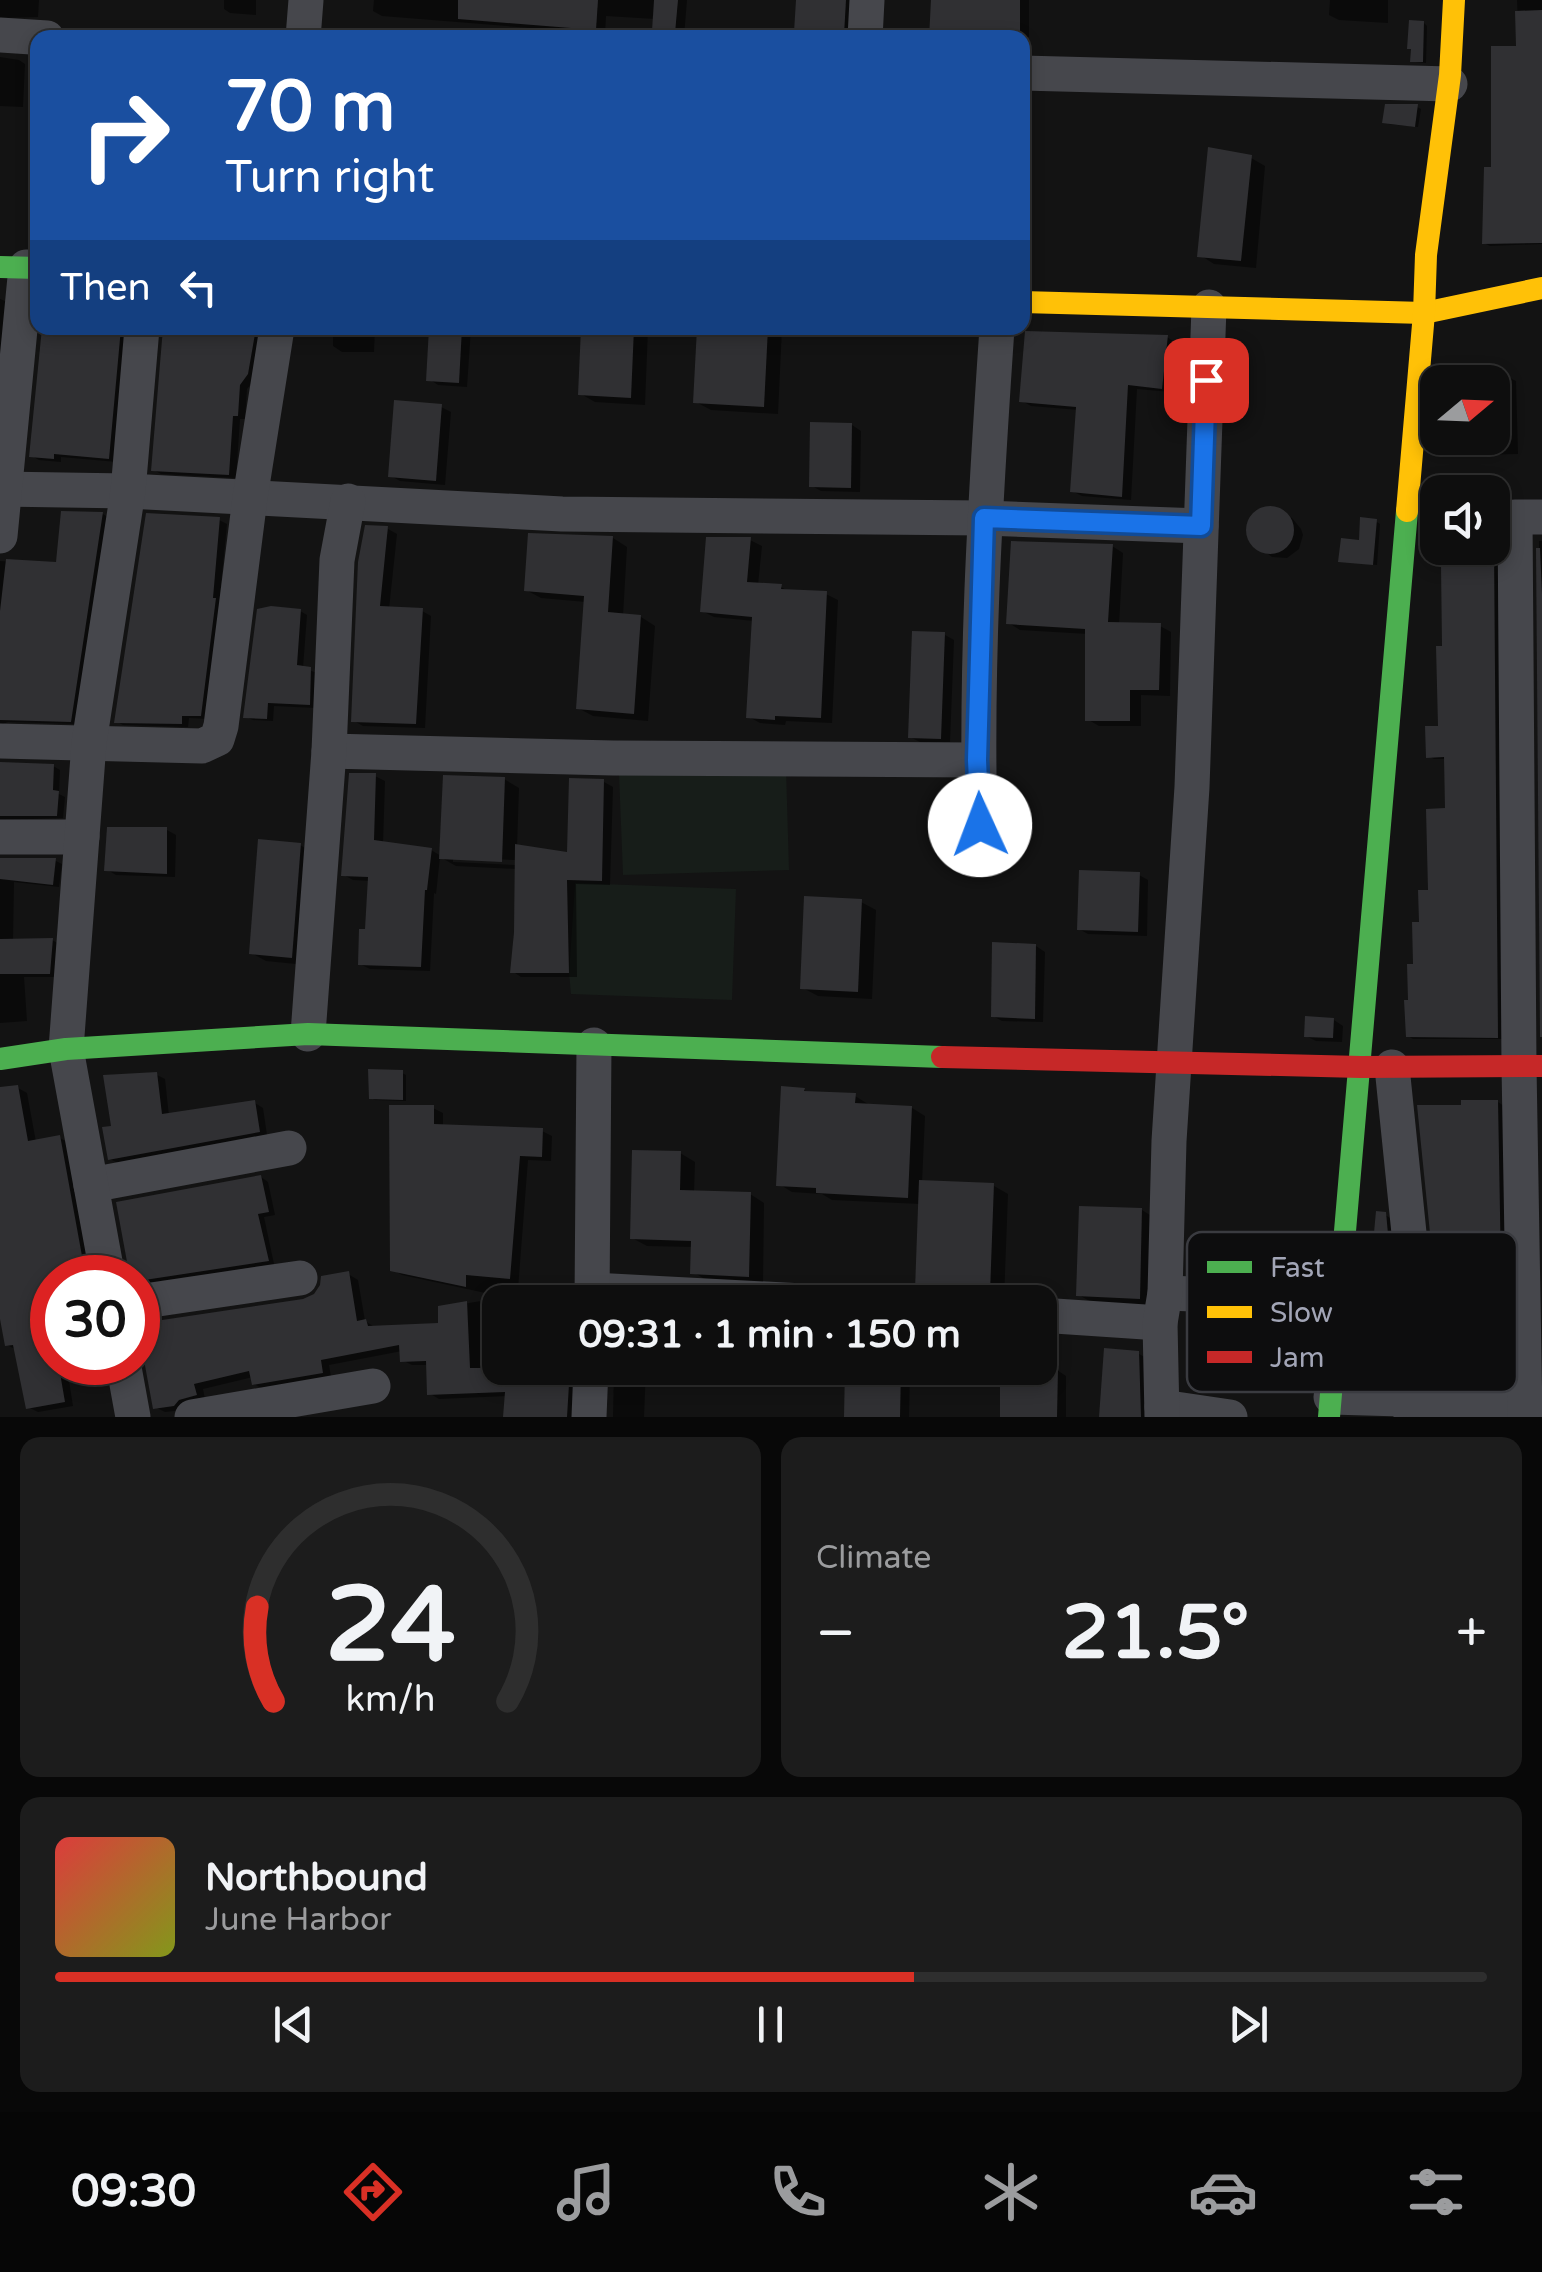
<!DOCTYPE html>
<html lang="en">
<head>
<meta charset="utf-8">
<style>
	:root { --surface:#0e0e0e; --page:#1c1c1c; --text:#f1f3f6; --muted:#9b9c9e; --line:#2e2e2e; --accent:#d93025 }
	body { margin:0; font-family:"Varela Round",sans-serif; background:var(--page); color:var(--text); height:100vh; display:flex; flex-direction:column; font-size:38px; white-space:nowrap }
	* { box-sizing:border-box; margin:0 }
	p { font-size:32px; color:var(--muted) }
	.icon { flex:none; width:55px; height:55px; fill:none; stroke:currentColor; stroke-width:2; stroke-linecap:round; stroke-linejoin:round }
	.map { position:relative; height:1417px; overflow:hidden }
	.side { display:flex; flex-direction:column; gap:20px; padding:20px; background:#080808; flex:1 }
	.side>* { flex:none }
	.banner { position:absolute; left:30px; top:30px; width:1000px; height:305px; border-radius:20px; box-shadow:0 5px 15px #0003,0 0 0 2px var(--line); background:#1a4fa0; color:#fff; overflow:hidden }
	.needle { width:65px; rotate:71deg }
	.fabs { position:absolute; left:1420px; top:365px; display:grid; gap:20px }
	.fabs a { display:grid; place-items:center; width:90px; height:90px; border-radius:20px; background:var(--surface); box-shadow:0 5px 15px #0003,0 0 0 2px var(--line); font-size:50px }
	.speed { position:absolute; left:30px; top:1255px; display:flex; gap:20px; font-size:50px; font-weight:700; text-align:center }
	.speed>* { display:grid; place-content:center; width:130px; height:130px; border-radius:50%; background:var(--surface); box-shadow:0 5px 15px #0003,0 0 0 2px var(--line); line-height:1 }
	.speed .limit { border:15px solid #d22; background:#fff; color:#111 }
	.pin { position:absolute; display:grid; place-items:center; width:85px; height:85px; color:#fff; margin:-42px; border-radius:20px; box-shadow:0 5px 15px #0006 }
	.me { position:absolute; width:110px; margin:-55px; rotate:358deg; stroke-linejoin:round; filter:drop-shadow(0 0 8px #0008) }
	.turn { display:flex; align-items:center; gap:35px; height:210px; padding:0 30px; font-size:45px }
	.turn .icon { width:130px; height:130px; stroke-width:2.5 }
	.turn b { display:block; font-size:70px; line-height:85px }
	.then { display:flex; align-items:center; height:95px; padding:0 30px; background:#0003; gap:20px; font-size:38px }
	.big { font-size:75px; font-weight:700; line-height:1.1 }
	.side .card { flex:1; display:flex; flex-direction:column; justify-content:center; gap:15px; min-width:0; padding:0 35px; border-radius:20px; background:var(--page) }
	.side .dial { align-items:center; gap:0 }
	.dial svg { height:260px; overflow:visible; fill:none; stroke:var(--line); stroke-width:7; stroke-linecap:round; text-anchor:middle }
	.dial text { fill:var(--text); stroke:none }
	.song { display:flex; align-items:center; gap:30px }
	.cover { width:120px; height:120px; border-radius:15px; background:linear-gradient(135deg,hsl(0 70% 55%),hsl(70 70% 35%)) }
	.played { height:10px; border-radius:5px; background:linear-gradient(90deg,var(--accent) 60%,var(--line) 60%) }
	.keys { display:flex; justify-content:space-around; direction:ltr }
	.heat { display:flex; justify-content:space-between; align-items:center; font-size:55px; direction:ltr }
	.side .tiles { flex:1; display:grid; gap:20px; grid-template-columns:1fr 1fr }
	.card:last-child { grid-column:span 2 }
	.trip { position:absolute; left:482px; top:1285px; width:575px; height:100px; border-radius:20px; background:var(--surface); box-shadow:0 5px 15px #0003,0 0 0 2px var(--line); font-weight:700; line-height:100px; text-align:center }
	.tabs { display:flex; height:160px; justify-content:space-around; align-items:center; background:#060606; color:var(--muted) }
	.tabs .icon { width:70px; height:70px }
	.tabs .selected { color:var(--accent) }
	.tabs b { font-size:45px; color:var(--text) }
	.map>svg:first-child { display:block }
	.green { fill:#171d19 }
	.shadow { fill:#0007; fill-rule:evenodd }
	.building { fill:#303033 }
	.lines { fill:none; stroke-linecap:round; stroke-linejoin:round }
	.street { stroke:#46474c; stroke-width:35 }
	.fast { stroke:#4caf50; stroke-width:22 }
	.slow { stroke:#ffc107; stroke-width:22 }
	.jam { stroke:#c62828; stroke-width:22 }
	.route-casing { stroke:#114b97; stroke-width:25 }
	.route { stroke:#1a73e8; stroke-width:18 }
	.key { fill:#0d0d0e; stroke:#3a3b40; stroke-width:2.5 }
	.key-label { font-size:28px; fill:#a2a5b6 }
</style>
</head>
<body>
<div class="map">
<svg width="1542" height="1417" viewBox="0 0 1542 1417">
	<rect width="100%" height="100%" fill="#131313"/>
	<!-- green -->
	<g class="green">
		<polygon points="786,768 789,870 623,875 619,774"/>
		<polygon points="575,883 736,889 732,1000 571,994 569,973"/>
	</g>
	<!-- shadow -->
	<g class="shadow">
		<polygon points="0,0 39,0 38,17 0,18"/>
		<polygon points="224,0 256,0 256,15 230,13 224,9"/>
		<polygon points="374,0 687,0 684,37 664,35 655,29 655,19 606,16 605,34 382,16 373,11"/>
		<polygon points="799,0 864,0 858,38 809,38 797,31"/>
		<polygon points="934,0 1029,0 1029,37 932,38"/>
		<polygon points="1330,0 1388,0 1388,23 1339,20 1329,15"/>
		<polygon points="1517,0 1542,0 1542,244 1490,246 1484,243 1493,169 1519,48"/>
		<polygon points="1424,23 1427,26 1426,63 1416,62 1413,60"/>
		<polygon points="0,57 19,60 25,64 23,107 0,106"/>
		<polygon points="1417,107 1421,109 1418,127 1388,124"/>
		<polygon points="1251,158 1265,166 1256,268 1214,264 1200,255"/>
		<polygon points="0,299 10,303 0,403"/>
		<polygon points="44,328 129,328 117,462 61,457 61,462 39,460 32,456"/>
		<polygon points="165,328 263,328 255,379 247,389 245,419 240,419 236,478 161,474 154,470"/>
		<polygon points="333,328 375,328 374,352 342,352 333,346"/>
		<polygon points="432,328 471,328 467,387 438,385 429,379"/>
		<polygon points="584,328 648,328 645,405 595,402 581,394"/>
		<polygon points="700,328 782,328 778,414 711,410 696,402"/>
		<polygon points="1167,337 1176,343 1171,392 1137,389 1131,500 1082,496 1072,491 1079,410 1031,406 1022,401"/>
		<polygon points="1506,376 1516,381 1518,454 1475,455 1466,449 1466,438 1492,438 1492,382 1464,382 1464,377"/>
		<polygon points="441,407 451,412 445,485 400,481 391,476"/>
		<polygon points="852,425 861,431 860,492 821,491 812,486"/>
		<polygon points="1267,509 1281,512 1292,518 1301,529 1303,535 1299,549 1287,558 1272,557 1251,541 1248,527 1250,521 1261,511"/>
		<polygon points="103,514 109,518 77,724 8,722 0,725 0,561 59,565"/>
		<polygon points="219,520 227,524 208,719 189,718 188,727 123,725 116,721"/>
		<polygon points="1377,522 1380,524 1377,565 1341,561 1362,543"/>
		<polygon points="388,529 397,534 389,609 422,611 431,616 425,728 363,726 354,721"/>
		<polygon points="613,538 627,547 623,616 641,617 655,626 648,721 593,716 578,708 586,602 541,598 526,590"/>
		<polygon points="750,540 762,546 758,585 781,587 790,592 826,594 838,600 832,723 786,721 785,725 760,723 749,717 754,621 714,617 702,611"/>
		<polygon points="1493,540 1498,543 1502,1039 1413,1039 1408,1036 1416,966 1448,811 1446,759 1434,759 1429,756 1440,728 1447,548 1492,548"/>
		<polygon points="1539,541 1542,541 1542,961"/>
		<polygon points="1112,546 1123,553 1119,625 1160,626 1171,632 1170,696 1141,695 1141,726 1099,726 1087,719 1088,634 1020,630 1009,623"/>
		<polygon points="300,611 307,615 303,668 317,673 316,708 274,706 273,721 253,720 246,717"/>
		<polygon points="945,635 954,640 950,742 920,742 910,737"/>
		<polygon points="0,765 53,766 60,770 59,794 65,797 63,818 0,820"/>
		<path d="M375,776L385,781L383,844L431,850L441,856L504,779L519,788L517,847L570,854L604,782L613,787L610,885L576,884L577,977H521L512,971L517,869L456,866L440,857L436,894L434,893L430,971L370,969L360,964L367,931L371,881L353,880L344,875ZM453,857L515,860V865L453,862Z"/>
		<polygon points="167,830 176,835 175,877 116,875 106,869"/>
		<polygon points="300,845 315,854 306,965 266,961 251,953"/>
		<polygon points="0,861 56,861 62,864 59,887 14,882 13,941 52,940 59,944 56,977 24,977 27,1021 0,1023 0,1030"/>
		<polygon points="1139,875 1148,880 1147,936 1088,934 1079,929"/>
		<polygon points="861,902 876,910 872,999 818,996 803,988"/>
		<polygon points="1036,946 1045,952 1043,1022 1002,1021 993,1016"/>
		<polygon points="1334,1020 1343,1026 1342,1042 1316,1041 1306,1036"/>
		<polygon points="402,1073 406,1075 406,1101 375,1100 371,1098"/>
		<polygon points="157,1075 165,1079 169,1116 255,1103 263,1108 267,1135 118,1163 110,1159 113,1128"/>
		<polygon points="18,1088 27,1093 36,1142 60,1138 69,1143 94,1278 52,1278 52,1362 66,1362 73,1406 38,1412 28,1407 17,1350 7,1345 0,1298 0,1089"/>
		<polygon points="804,1090 811,1094 855,1096 868,1104 868,1106 912,1108 925,1116 922,1183 994,1186 1008,1194 1004,1300 932,1297 918,1288 921,1204 832,1200 822,1194 792,1192 779,1184"/>
		<polygon points="1498,1102 1504,1106 1508,1382 1440,1381 1434,1377 1463,1108"/>
		<polygon points="433,1108 443,1113 443,1127 542,1131 552,1136 551,1161 528,1160 517,1302 500,1302 500,1368 580,1368 577,1417 507,1417 507,1396 439,1399 429,1393 429,1365 412,1365 402,1360 402,1351 329,1365 331,1377 263,1389 254,1384 253,1377 203,1389 205,1399 184,1410 165,1412 155,1407 143,1337 138,1338 138,1325 304,1301 348,1274 358,1280 365,1321 376,1328 441,1326 440,1308 504,1297 402,1275 392,1269"/>
		<polygon points="680,1153 695,1162 694,1193 750,1194 764,1203 763,1284 708,1281 693,1272 694,1247 647,1246 632,1238"/>
		<polygon points="261,1177 268,1182 275,1215 264,1217 274,1264 138,1286 138,1278"/>
		<polygon points="1142,1210 1156,1219 1154,1305 1093,1303 1079,1295"/>
		<polygon points="1385,1215 1392,1219 1396,1380 1384,1380 1376,1376"/>
		<polygon points="1139,1354 1148,1359 1151,1417 1101,1417"/>
		<polygon points="614,1368 646,1368 644,1417 613,1417"/>
		<polygon points="848,1368 906,1368 910,1369 909,1417 847,1417"/>
		<polygon points="1057,1370 1066,1376 1066,1417 1002,1417"/>
	</g>
	<!-- building -->
	<g class="building">
		<polygon points="458,0 598,0 596,30 458,19"/>
		<polygon points="654,0 678,0 675,33 652,31"/>
		<polygon points="796,0 846,0 844,35 794,32"/>
		<polygon points="931,0 1020,0 1020,33 971,32 971,38 929,38"/>
		<polygon points="1542,10 1542,243 1482,244 1484,167 1491,167 1491,46 1516,46 1515,11"/>
		<polygon points="1409,20 1424,21 1423,62 1410,62 1411,49 1407,49"/>
		<polygon points="1385,104 1418,104 1415,127 1382,123"/>
		<polygon points="1208,147 1252,155 1241,261 1197,257"/>
		<polygon points="42,328 121,328 109,459 54,454 54,459 29,457"/>
		<polygon points="163,328 256,328 248,374 240,385 238,416 233,416 229,475 151,471"/>
		<polygon points="429,328 462,328 459,383 426,381"/>
		<polygon points="581,328 634,328 631,398 578,395"/>
		<polygon points="697,328 768,328 764,407 693,403"/>
		<polygon points="1025,331 1168,335 1162,389 1128,385 1122,497 1070,492 1076,407 1019,402"/>
		<polygon points="394,400 442,404 436,481 388,477"/>
		<polygon points="810,422 852,423 851,488 809,487"/>
		<circle cx="1270" cy="530" r="24"/>
		<polygon points="61,511 103,512 71,722 0,720 0,611 6,559 56,562"/>
		<polygon points="146,513 220,517 213,598 216,598 201,716 182,716 182,724 114,723"/>
		<polygon points="1360,517 1377,519 1373,565 1338,562 1341,538 1359,540"/>
		<polygon points="365,525 388,526 380,606 423,608 416,724 351,722 358,562"/>
		<polygon points="528,533 613,536 608,612 641,615 634,714 576,709 584,596 524,591"/>
		<polygon points="706,537 751,537 747,582 782,584 781,589 827,591 821,718 775,716 775,720 746,718 752,617 700,612"/>
		<polygon points="1011,541 1113,544 1108,622 1161,623 1159,690 1130,690 1130,721 1085,721 1085,629 1006,624"/>
		<polygon points="1444,548 1494,548 1498,1038 1406,1037 1404,1000 1408,1000 1407,964 1413,964 1412,922 1419,922 1418,890 1428,890 1426,809 1445,808 1444,757 1426,758 1425,726 1438,726 1436,646 1442,646 1441,565 1445,565"/>
		<polygon points="1536,548 1540,548 1542,594 1542,1037 1540,1037"/>
		<polygon points="271,606 301,609 297,665 311,667 310,705 268,703 267,719 243,718 257,609"/>
		<polygon points="912,631 945,632 941,739 908,738"/>
		<polygon points="0,762 54,764 53,790 59,791 57,816 0,816"/>
		<polygon points="349,773 376,773 374,840 432,848 427,890 425,890 421,967 358,965 359,929 365,929 368,877 341,876"/>
		<polygon points="443,775 505,777 502,862 439,859"/>
		<polygon points="569,778 604,779 602,881 567,880 569,973 510,973 514,932 515,844 567,852"/>
		<polygon points="107,827 167,827 167,874 104,871"/>
		<polygon points="258,839 301,843 292,958 249,954"/>
		<polygon points="0,858 56,858 53,885 0,879"/>
		<polygon points="1079,870 1140,872 1138,932 1077,930"/>
		<polygon points="804,896 862,899 858,992 800,989"/>
		<polygon points="53,938 50,974 0,974 0,939"/>
		<polygon points="992,942 1036,944 1035,1019 991,1017"/>
		<polygon points="1305,1016 1334,1018 1333,1038 1304,1037"/>
		<polygon points="368,1069 403,1070 403,1100 369,1099"/>
		<polygon points="157,1072 162,1114 255,1100 260,1132 108,1160 102,1127 111,1126 103,1075"/>
		<polygon points="18,1085 28,1141 60,1135 86,1278 52,1278 52,1362 56,1362 59,1367 65,1402 26,1409 13,1345 5,1346 0,1319 0,1087"/>
		<polygon points="781,1086 805,1088 804,1091 856,1093 855,1103 912,1106 908,1198 816,1193 816,1188 776,1186"/>
		<polygon points="1461,1100 1498,1100 1503,1381 1432,1379 1430,1233 1417,1105 1461,1105"/>
		<polygon points="389,1105 434,1105 434,1124 543,1128 542,1157 520,1156 510,1279 466,1275 466,1287 390,1271"/>
		<polygon points="632,1150 681,1151 680,1190 751,1192 749,1277 690,1274 691,1241 630,1239"/>
		<polygon points="261,1175 269,1212 258,1214 269,1261 138,1281 138,1278 130,1278 116,1202"/>
		<polygon points="919,1180 994,1183 990,1293 915,1290"/>
		<polygon points="1079,1206 1142,1208 1140,1299 1076,1296"/>
		<polygon points="1376,1211 1386,1212 1388,1234 1389,1377 1374,1377 1374,1288 1369,1287"/>
		<polygon points="349,1271 357,1321 366,1319 368,1326 438,1323 438,1306 467,1301 470,1368 570,1368 567,1417 503,1417 505,1392 427,1395 426,1361 400,1362 399,1345 321,1360 323,1373 252,1385 249,1371 194,1384 197,1395 179,1400 174,1406 153,1409 144,1360 148,1359 142,1323 303,1299 314,1294 320,1285 321,1276"/>
		<polygon points="1104,1348 1139,1351 1141,1417 1099,1417"/>
		<polygon points="845,1368 901,1368 900,1417 844,1417"/>
		<polygon points="1000,1368 1058,1368 1057,1417 1000,1417"/>
	</g>
	<g class="lines">
		<!-- street -->
		<g class="street">
			<polyline points="0,35 47,38"/>
			<polyline points="303,38 306,0"/>
			<polyline points="865,38 867,0"/>
			<polyline points="1022,73 1450,84"/>
			<polyline points="0,489 128,491 562,514 984,518 1201,526"/>
			<polyline points="0,536 26,267"/>
			<polyline points="0,741 202,746 217,739 221,726 250,498 277,328"/>
			<polyline points="329,751 613,758 977,760"/>
			<polyline points="0,837 82,837"/>
			<path d="M981,857C974,680 985,504 997,328"/>
			<polyline points="308,1034 329,751 337,560 348,501"/>
			<polyline points="1392,1067 1409,1233 1411,1417"/>
			<polyline points="91,1185 289,1148"/>
			<polyline points="108,1278 66,1049 89,743 128,491 142,328"/>
			<polyline points="592,1290 822,1302"/>
			<polyline points="1165,1293 1341,1299"/>
			<polyline points="138,1302 300,1278"/>
			<polyline points="592,1302 594,1045"/>
			<polyline points="1040,1315 1160,1323"/>
			<polyline points="123,1362 133,1417"/>
			<polyline points="1331,1397 1542,1403"/>
			<polyline points="1162,1407 1230,1417"/>
			<polyline points="192,1417 373,1386"/>
			<polyline points="589,1417 591,1368"/>
			<polyline points="1162,1417 1160,1323 1165,1293 1169,1141 1192,787 1209,307"/>
			<polyline points="1525,1417 1519,1066 1515,517 1542,517"/>
		</g>
		<!-- fast -->
		<g class="fast">
			<polyline points="0,267 38,268"/>
			<polyline points="0,1059 66,1049 308,1034 942,1057"/>
			<polyline points="1329,1417 1407,511"/>
		</g>
		<!-- slow -->
		<g class="slow">
			<polyline points="1022,302 1424,313 1542,288"/>
			<polyline points="1407,511 1424,313 1426,255 1450,75 1454,0"/>
		</g>
		<!-- jam -->
		<polyline class="jam" points="942,1057 1361,1067 1542,1066"/>
	</g>
	<g class="lines">
		<!-- route casing -->
		<g class="route-casing">
			<polyline id="route" points="980,825 977,760 984,518 1201,526 1206,380"/>
		</g>
		<!-- route -->
		<use href="#route" class="route"/>
	</g>
	<!-- legend -->
	<rect x="1187" y="1232" width="330" height="160" rx="15" class="key"/>
	<rect x="1207" y="1261" width="45" height="12" fill="#4caf50"/>
	<rect x="1207" y="1306" width="45" height="12" fill="#ffc107"/>
	<rect x="1207" y="1351" width="45" height="12" fill="#c62828"/>
	<g class="key-label">
		<text x="1270" y="1277">Fast</text>
		<text x="1270" y="1322">Slow</text>
		<text x="1270" y="1367">Jam</text>
	</g>
</svg>
<div class="fabs">
<a><svg class="needle" viewBox="-14 -14 28 28"><path d="M0-13l5 13h-10z" fill="#e53935"/><path d="M0 13l5-13h-10z" fill="#9b9c9e"/></svg></a>
<a><svg class="icon" aria-label="sound" viewBox="0 0 24 24"><path d="M4 9h4l5-4v14l-5-4H4zM17 9q2 3 0 6"/></svg></a>
</div>
<div class="speed"><div class="limit">30</div></div>
<div class="pin" style="left:1206px;top:380px;background:#d93025"><svg class="icon" aria-label="arrive" viewBox="0 0 24 24"><path d="M6 21V4h12l-3 4 3 4H6"/></svg></div>
<svg class="me" style="left:980px;top:825px" viewBox="-20 -20 40 40"><circle r="19" fill="#fff"/><path d="M0-13L10 11 0 6-10 11z" fill="#1a73e8"/></svg>
<div class="trip">09:31 · 1 min · 150 m</div>
<div class="banner">
<div class="turn"><svg class="icon" aria-label="right" viewBox="0 0 24 24"><path d="M7 20v-9h11M14 6l5 5-5 5"/></svg><div><b>70 m</b>Turn right</div></div>
<div class="then">Then<svg class="icon" aria-label="left" viewBox="0 0 24 24"><path d="M17 20v-9H6M10 6l-5 5 5 5"/></svg></div>
</div>
</div>
<section class="side">
<div class="tiles">
<div class="card dial"><svg viewBox="0 0 100 80">
<path d="M14 69A42 42 0 1 1 86 69"/>
<path d="M14 69A42 42 0 0 1 9 40" stroke="#d93025"/>
<text x="50" y="56" font-size="32" font-weight="700">24</text>
<text x="50" y="72" font-size="11">km/h</text>
</svg></div>
<div class="card"><p>Climate</p>
<div class="heat"><a>−</a><b class="big">21.5°</b><a>+</a></div>
</div>
<div class="card">
<div class="song"><i class="cover"></i><div><b>Northbound</b><p>June Harbor</p></div></div>
<div class="played"></div>
<div class="keys"><svg class="icon" aria-label="previous" viewBox="0 0 24 24"><path d="M18 5L8 12l10 7zM5 5v14"/></svg><svg class="icon" aria-label="pause" viewBox="0 0 24 24"><path d="M8 5v14M16 5v14"/></svg><svg class="icon" aria-label="next" viewBox="0 0 24 24"><path d="M6 5l10 7-10 7zM19 5v14"/></svg></div>
</div>
</div>
</section>
<nav class="tabs">
<b>09:30</b>
<svg class="icon selected" aria-label="directions" viewBox="0 0 24 24"><path d="M12 3l9 9-9 9-9-9zM9 14v-3h6M13 9l2 2-2 2"/></svg>
<svg class="icon" aria-label="music" viewBox="0 0 24 24"><path d="M9 18V5l10-2v13"/><circle cx="6" cy="18" r="3"/><circle cx="16" cy="16" r="3"/></svg>
<svg class="icon" aria-label="phone" viewBox="0 0 24 24"><path d="M5 4h4l2 5-3 2q2 4 5 5l2-3 5 2v4C11 20 4 13 5 4z"/></svg>
<svg class="icon" aria-label="climate" viewBox="0 0 24 24"><path d="M12 3v18M4 7l16 10M4 17L20 7"/></svg>
<svg class="icon" aria-label="car" viewBox="0 0 24 24"><path d="M5 17H2v-5l4-1 3-4h7l3 4 3 1v5h-3M9 17h6M6 11h13"/><circle cx="7" cy="17" r="2"/><circle cx="17" cy="17" r="2"/></svg>
<svg class="icon" aria-label="filters" viewBox="0 0 24 24"><path d="M4 7h16M4 17h16"/><circle cx="9" cy="7" r="2"/><circle cx="15" cy="17" r="2"/></svg>
</nav>
</body>
</html>
